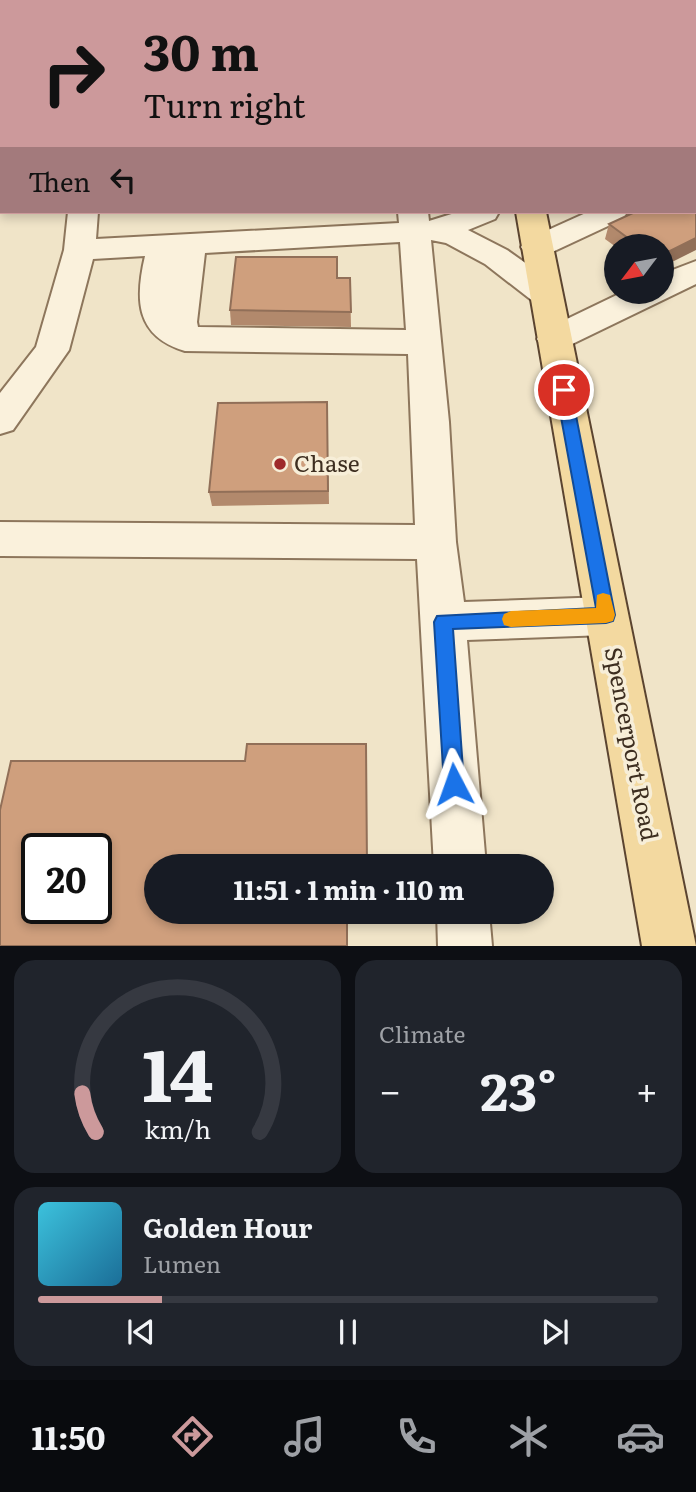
<!DOCTYPE html>
<html lang="en">
<head>
<meta charset="utf-8">
<style>
	:root { --surface:#171b24; --page:#20242c; --text:#f1f3f6; --muted:#9ea1a6; --line:#363941; --accent:#cc999b }
	body { margin:0; font-family:Literata,serif; background:var(--page); color:var(--text); height:100vh; display:flex; flex-direction:column; font-size:26px; white-space:nowrap }
	* { box-sizing:border-box; margin:0 }
	p { font-size:23px; color:var(--muted) }
	.icon { flex:none; width:38px; height:38px; fill:none; stroke:currentColor; stroke-width:2; stroke-linecap:round; stroke-linejoin:round }
	.map { position:relative; height:946px; overflow:hidden }
	.drawer { display:flex; flex-direction:column; gap:14px; padding:14px; background:#0d0f14; flex:1 }
	.drawer>* { flex:none }
	.banner { position:absolute; left:0px; top:0px; width:696px; height:214px; box-shadow:0 4px 10px #0003; background:#cc999b; color:#111; overflow:hidden }
	.needle { width:46px; rotate:238deg }
	.fabs { position:absolute; left:604px; top:234px; display:grid; gap:14px }
	.fabs a { display:grid; place-items:center; width:70px; height:70px; border-radius:50%; background:var(--surface); box-shadow:0 4px 10px #0003; font-size:35px }
	.speed { position:absolute; left:21px; top:833px; display:flex; gap:14px; font-size:35px; font-weight:700; text-align:center }
	.speed>* { display:grid; place-content:center; width:91px; height:91px; border-radius:50%; background:var(--surface); box-shadow:0 4px 10px #0003; line-height:1 }
	.speed .limit { border:4px solid #111; border-radius:10px; background:#fff; color:#111 }
	.pin { position:absolute; display:grid; place-items:center; width:60px; height:60px; color:#fff; margin:-30px; border:4px solid #fff; border-radius:50%; box-shadow:0 2px 7px #0007 }
	.me { position:absolute; width:77px; margin:-38px; rotate:356deg; stroke-linejoin:round; filter:drop-shadow(0 0 5px #0008) }
	.turn { display:flex; align-items:center; gap:24px; height:147px; padding:0 28px; font-size:32px }
	.turn .icon { width:91px; height:91px; stroke-width:2.5 }
	.turn b { display:block; font-size:49px; line-height:60px }
	.then { display:flex; align-items:center; height:66px; padding:0 28px; background:#0003; gap:14px; font-size:26px }
	.big { font-size:52px; font-weight:700; line-height:1.1 }
	.drawer .widget { flex:1; display:flex; flex-direction:column; justify-content:center; gap:10px; min-width:0; padding:0 24px; border-radius:21px; background:var(--page) }
	.drawer .dial { align-items:center; gap:0 }
	.dial svg { height:182px; overflow:visible; fill:none; stroke:var(--line); stroke-width:7; stroke-linecap:round; text-anchor:middle }
	.dial text { fill:var(--text); stroke:none }
	.song { display:flex; align-items:center; gap:21px }
	.cover { width:84px; height:84px; border-radius:10px; background:linear-gradient(135deg,hsl(190 70% 55%),hsl(200 70% 35%)) }
	.played { height:7px; border-radius:4px; background:linear-gradient(90deg,var(--accent) 20%,var(--line) 20%) }
	.keys { display:flex; justify-content:space-around; direction:ltr }
	.heat { display:flex; justify-content:space-between; align-items:center; font-size:38px; direction:ltr }
	.drawer .tiles { flex:1; display:grid; gap:14px; grid-template-columns:1fr 1fr }
	.widget:last-child { grid-column:span 2 }
	.trip { position:absolute; left:144px; top:854px; width:410px; height:70px; border-radius:35px; background:var(--surface); box-shadow:0 4px 10px #0003; font-weight:700; line-height:70px; text-align:center }
	.dock { display:flex; height:112px; justify-content:space-around; align-items:center; background:#090b0e; color:var(--muted) }
	.dock .icon { width:49px; height:49px }
	.dock .on { color:var(--accent) }
	.dock b { font-size:32px; color:var(--text) }
	.map>svg:first-child { display:block }
	.lines { fill:none; stroke-linecap:round; stroke-linejoin:round }
	.minor-casing { stroke:#8d765c; stroke-width:4 }
	.major-casing { stroke:#5b4430; stroke-width:4 }
	.minor { fill:#faf1dc; fill-rule:evenodd }
	.major { fill:#f3d9a0; fill-rule:evenodd }
	.wall { fill:#b2896c }
	.shaded-wall { fill:#916f58 }
	.building { fill:#cf9f7d; stroke:#916f58; stroke-width:2; fill-rule:evenodd }
	.route { fill:#1a73e8; stroke:#114b97; stroke-width:2 }
	.slow { fill:#f59e0b }
	.poi-dot { fill:#9e2a2b; stroke:#f7eed8; stroke-width:2.5 }
	.labels { text-anchor:middle; stroke-width:7; stroke-linejoin:round; paint-order:stroke }
	.poi-label { font-size:23px; fill:#3d2e20; stroke:#f7eed8; text-anchor:start }
	.street-label { font-size:23px; fill:#3d2e20; stroke:#f7eed8 }
</style>
</head>
<body>
<div class="map">
<svg width="696" height="946" viewBox="0 0 696 946">
	<rect width="100%" height="100%" fill="#f0e4c8"/>
	<g class="lines">
		<!-- minor casing -->
		<g class="minor-casing">
			<g id="minor">
				<polygon points="61,0 85,0 86,2 63,2"/>
				<polygon points="213,0 237,0 237,2 214,2"/>
				<polygon points="285,0 312,0 284,2"/>
				<polygon points="416,0 444,0 415,2"/>
				<polygon points="499,0 524,0 525,2 501,2"/>
				<rect x="695" y="99" width="1" height="17"/>
				<rect x="0" y="101" width="2" height="16"/>
				<rect x="695" y="165" width="1" height="18"/>
				<rect x="0" y="176" width="2" height="18"/>
				<path d="M68,212H98L96,239L399,223L398,212H428L429,221L458,212H499L495,219L468,230L507,250L558,286L562,294L558,302L546,305L534,302L485,264L446,243L431,240L449,422L456,542L464,602L606,597L621,603L628,616L621,629L606,635L467,640L486,866H434L417,559L0,556V522L415,525L408,354L185,351C135,336 135,299 145,256L93,259L69,350L13,430L0,434V393L36,347L64,250ZM400,242L406,330L198,327L197,322L205,253Z"/>
				<polygon points="588,212 627,212 623,219 548,254 537,257 526,254 521,247 526,240"/>
				<polygon points="696,261 696,284 566,347 554,351 542,347 537,339 542,331 623,292 662,292 662,274"/>
				<polygon points="437,912 489,912 492,946 438,946"/>
			</g>
		</g>
		<!-- major casing -->
		<g class="major-casing">
			<g id="major">
				<polygon points="433,0 457,0 457,2 434,2"/>
				<polygon points="516,212 546,212 696,946 642,946"/>
			</g>
		</g>
		<!-- minor -->
		<use href="#minor" class="minor"/>
		<!-- major -->
		<use href="#major" class="major"/>
	</g>
	<!-- wall -->
	<g class="wall">
		<polygon points="602,0 696,0 696,2 605,2"/>
		<polygon points="609,224 662,247 616,247 605,239"/>
		<polygon points="350,278 351,327 231,325 230,310"/>
		<polygon points="327,402 329,504 212,506 209,492"/>
	</g>
	<!-- shaded-wall -->
	<g class="shaded-wall">
		<rect x="677" y="0" width="19" height="2"/>
		<polygon points="0,78 2,78 2,93 0,94"/>
		<polygon points="696,238 696,250 662,267 662,255"/>
	</g>
	<!-- building -->
	<g class="building">
		<polygon points="0,0 59,0 60,2 2,2 2,78 0,78"/>
		<polygon points="621,0 678,0 681,2 624,2"/>
		<polygon points="696,183 696,238 662,255 662,247 640,247 609,224 635,212 695,212 695,184"/>
		<polygon points="236,257 337,257 337,278 350,278 351,312 230,310"/>
		<polygon points="327,402 328,491 209,492 218,403"/>
		<path d="M247,744H366L367,866H156V912H347V946H0V810L11,761H245ZM37,849H96V908H37Z"/>
	</g>
	<!-- route -->
	<polygon class="route" points="564,384 571,390 615,615 613,621 606,623 453,629 464,784 461,791 454,794 447,791 444,784 434,622 437,616 596,608 556,390"/>
	<!-- slow -->
	<polygon class="slow" points="603,593 610,595 615,615 613,621 606,623 511,627 504,625 502,619 504,614 511,611 596,608 597,595"/>
	<!-- markers -->
	<circle class="poi-dot" cx="280" cy="464" r="7"/>
	<g class="labels">
		<!-- poi labels -->
		<g class="poi-label">
			<text x="294" y="472">Chase</text>
		</g>
		<!-- street labels -->
		<g class="street-label">
			<text transform="translate(631 744) rotate(79)" y="8">Spencerport Road</text>
		</g>
	</g>
</svg>
<div class="fabs">
<a><svg class="needle" viewBox="-14 -14 28 28"><path d="M0-13l5 13h-10z" fill="#e53935"/><path d="M0 13l5-13h-10z" fill="#9ea1a6"/></svg></a>
</div>
<div class="speed"><div class="limit">20</div></div>
<div class="pin" style="left:564px;top:390px;background:#d93025"><svg class="icon" aria-label="arrive" viewBox="0 0 24 24"><path d="M6 21V4h12l-3 4 3 4H6"/></svg></div>
<svg class="me" style="left:454px;top:784px" viewBox="-20 -20 40 40"><path d="M0-17L14 15 0 8-14 15z" fill="#1a73e8" stroke="#fff" stroke-width="4"/></svg>
<div class="trip">11:51 · 1 min · 110 m</div>
<div class="banner">
<div class="turn"><svg class="icon" aria-label="right" viewBox="0 0 24 24"><path d="M7 20v-9h11M14 6l5 5-5 5"/></svg><div><b>30 m</b>Turn right</div></div>
<div class="then">Then<svg class="icon" aria-label="left" viewBox="0 0 24 24"><path d="M17 20v-9H6M10 6l-5 5 5 5"/></svg></div>
</div>
</div>
<section class="drawer">
<div class="tiles">
<div class="widget dial"><svg viewBox="0 0 100 80">
<path d="M14 69A42 42 0 1 1 86 69"/>
<path d="M14 69A42 42 0 0 1 8 52" stroke="#cc999b"/>
<text x="50" y="56" font-size="32" font-weight="700">14</text>
<text x="50" y="72" font-size="11">km/h</text>
</svg></div>
<div class="widget"><p>Climate</p>
<div class="heat"><a>−</a><b class="big">23°</b><a>+</a></div>
</div>
<div class="widget">
<div class="song"><i class="cover"></i><div><b>Golden Hour</b><p>Lumen</p></div></div>
<div class="played"></div>
<div class="keys"><svg class="icon" aria-label="previous" viewBox="0 0 24 24"><path d="M18 5L8 12l10 7zM5 5v14"/></svg><svg class="icon" aria-label="pause" viewBox="0 0 24 24"><path d="M8 5v14M16 5v14"/></svg><svg class="icon" aria-label="next" viewBox="0 0 24 24"><path d="M6 5l10 7-10 7zM19 5v14"/></svg></div>
</div>
</div>
</section>
<nav class="dock">
<b>11:50</b>
<svg class="icon on" aria-label="directions" viewBox="0 0 24 24"><path d="M12 3l9 9-9 9-9-9zM9 14v-3h6M13 9l2 2-2 2"/></svg>
<svg class="icon" aria-label="music" viewBox="0 0 24 24"><path d="M9 18V5l10-2v13"/><circle cx="6" cy="18" r="3"/><circle cx="16" cy="16" r="3"/></svg>
<svg class="icon" aria-label="phone" viewBox="0 0 24 24"><path d="M5 4h4l2 5-3 2q2 4 5 5l2-3 5 2v4C11 20 4 13 5 4z"/></svg>
<svg class="icon" aria-label="climate" viewBox="0 0 24 24"><path d="M12 3v18M4 7l16 10M4 17L20 7"/></svg>
<svg class="icon" aria-label="car" viewBox="0 0 24 24"><path d="M5 17H2v-5l4-1 3-4h7l3 4 3 1v5h-3M9 17h6M6 11h13"/><circle cx="7" cy="17" r="2"/><circle cx="17" cy="17" r="2"/></svg>
</nav>
</body>
</html>
